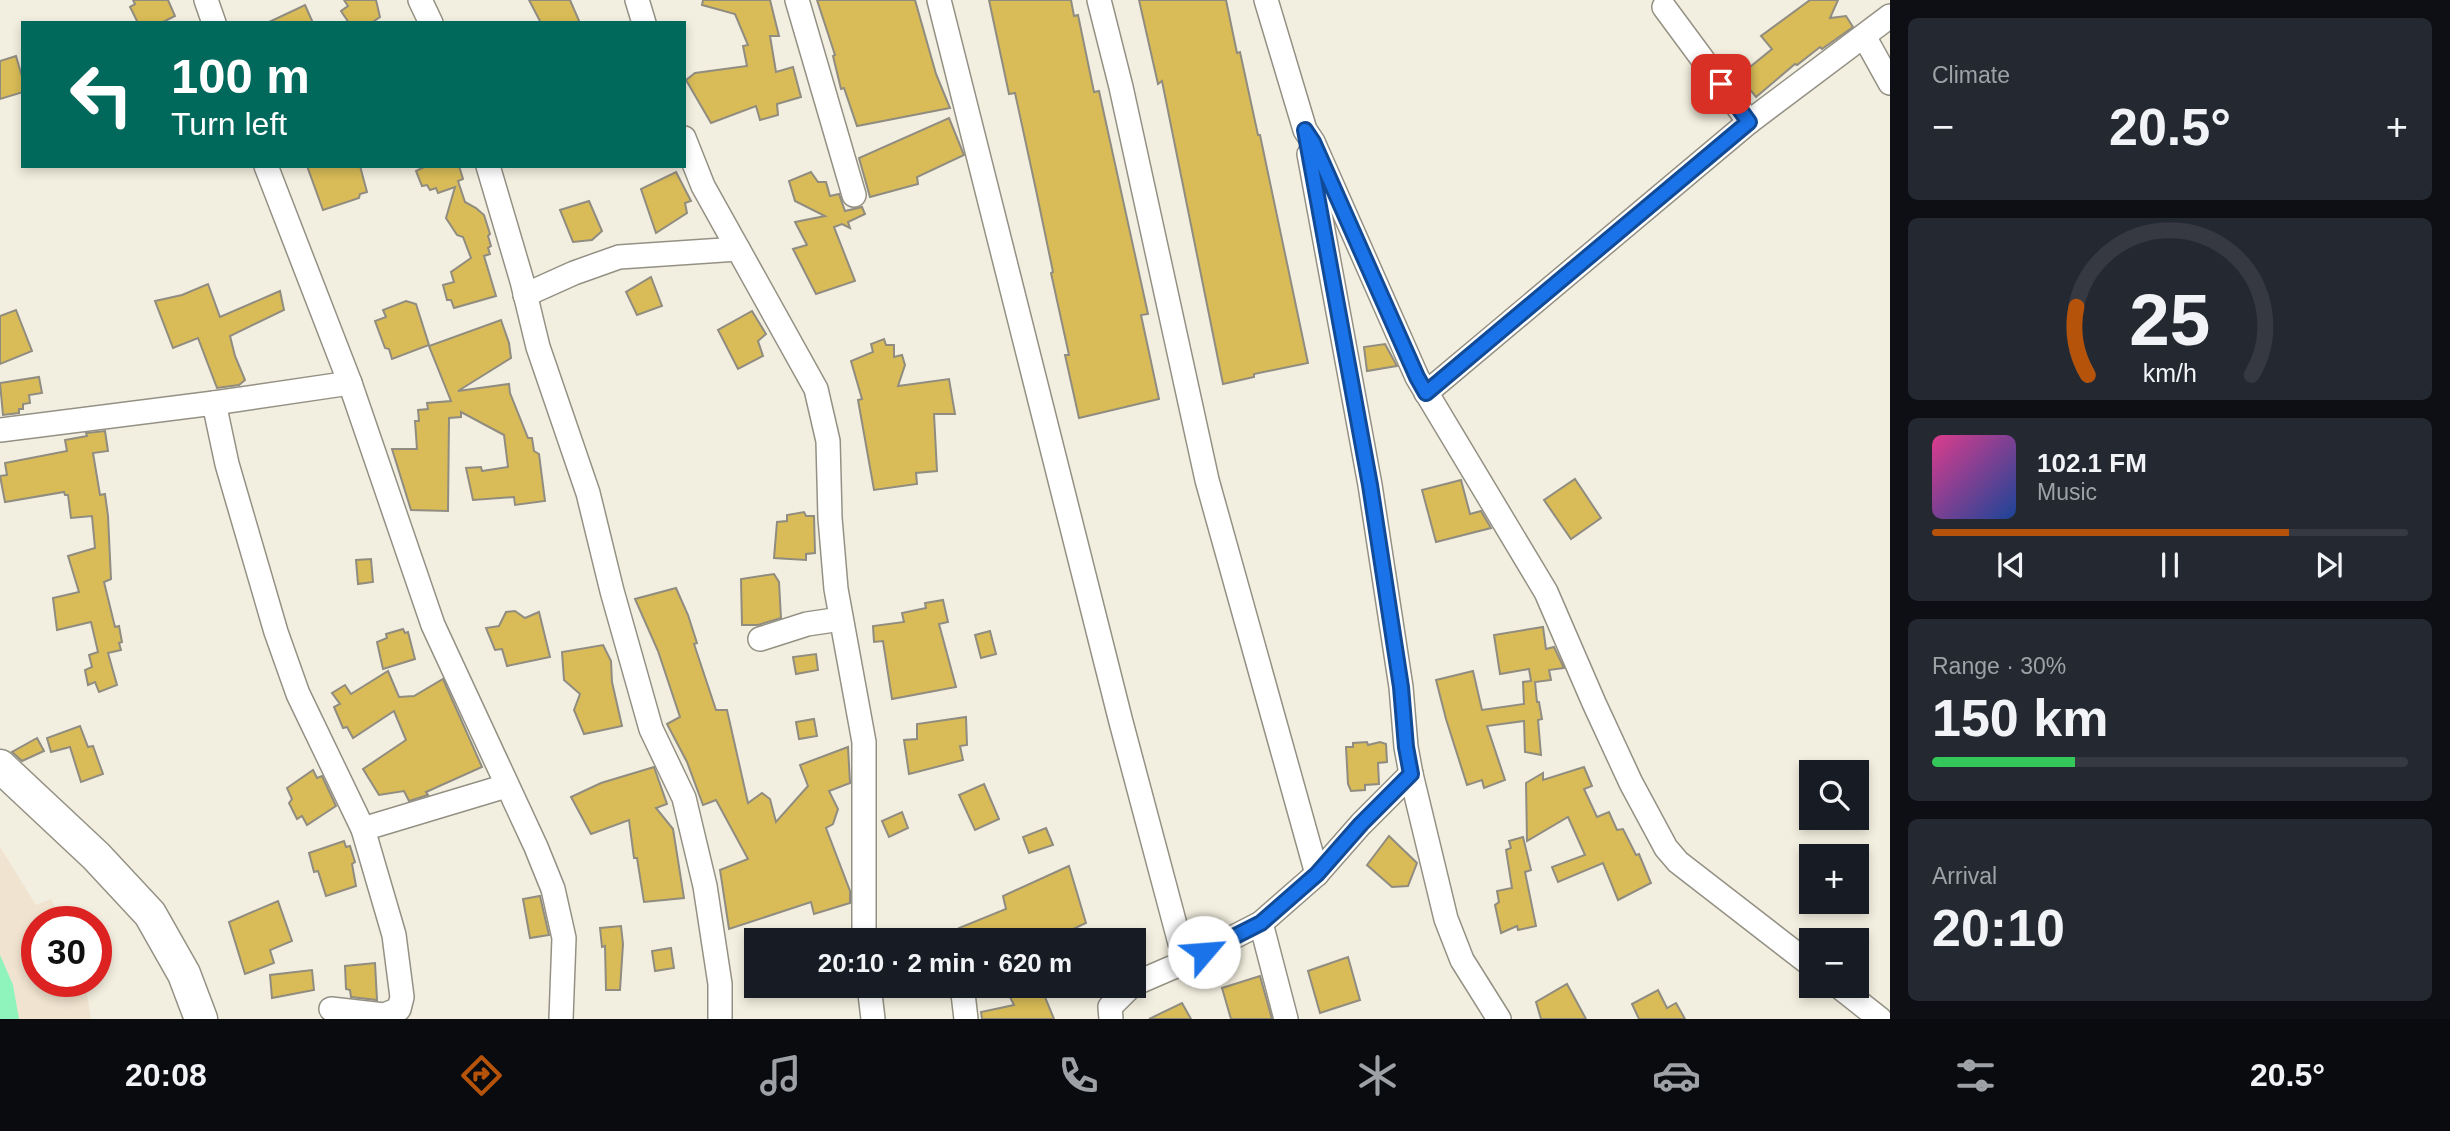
<!DOCTYPE html>
<html lang="en">
<head>
<meta charset="utf-8">
<style>
	:root { --surface:#171b24; --page:#242831; --text:#f1f3f6; --muted:#9ea1a6; --line:#363941; --accent:#b45309 }
	body { margin:0; font-family:Helvetica,sans-serif; background:var(--page); color:var(--text); height:100vh; display:flex; flex-direction:column; font-size:26px; white-space:nowrap }
	* { box-sizing:border-box; margin:0 }
	p { font-size:23px; color:var(--muted) }
	.icon { flex:none; width:38px; height:38px; fill:none; stroke:currentColor; stroke-width:2; stroke-linecap:round; stroke-linejoin:round }
	.map { position:relative; flex:1; overflow:hidden }
	.panel { display:flex; flex-direction:column; gap:18px; padding:18px; background:#0d0f14; width:560px }
	.panel>* { flex:none }
	.top-card { position:absolute; left:21px; top:21px; width:665px; height:147px; border-radius:0px; box-shadow:0 4px 10px #0003; background:#00695c; color:#fff; overflow:hidden }
	.tools { position:absolute; left:1799px; top:760px; display:grid; gap:14px }
	.tools a { display:grid; place-items:center; width:70px; height:70px; border-radius:0px; background:var(--surface); box-shadow:0 4px 10px #0003; font-size:35px }
	.speed { position:absolute; left:21px; top:906px; display:flex; gap:14px; font-size:35px; font-weight:700; text-align:center }
	.speed>* { display:grid; place-content:center; width:91px; height:91px; border-radius:50%; background:var(--surface); box-shadow:0 4px 10px #0003; line-height:1 }
	.speed .limit { border:10px solid #d22; background:#fff; color:#111 }
	.pin { position:absolute; display:grid; place-items:center; width:60px; height:60px; color:#fff; margin:-30px; border-radius:14px; box-shadow:0 4px 10px #0006 }
	.me { position:absolute; width:77px; margin:-38px; rotate:63deg; stroke-linejoin:round; filter:drop-shadow(0 0 5px #0008) }
	.turn { display:flex; align-items:center; gap:24px; height:147px; padding:0 35px; font-size:32px }
	.turn .icon { width:91px; height:91px; stroke-width:2.5 }
	.turn b { display:block; font-size:49px; line-height:60px }
	.big { font-size:52px; font-weight:700; line-height:1.1 }
	.panel .tile { flex:1; display:flex; flex-direction:column; justify-content:center; gap:10px; min-width:0; padding:0 24px; border-radius:10px; background:var(--page) }
	.panel .dial { align-items:center; gap:0 }
	.dial svg { height:182px; overflow:visible; fill:none; stroke:var(--line); stroke-width:7; stroke-linecap:round; text-anchor:middle }
	.dial text { fill:var(--text); stroke:none }
	.song { display:flex; align-items:center; gap:21px }
	.cover { width:84px; height:84px; border-radius:10px; background:linear-gradient(135deg,hsl(330 70% 55%),hsl(220 70% 35%)) }
	.played { height:7px; border-radius:4px; background:linear-gradient(90deg,var(--accent) 75%,var(--line) 75%) }
	.keys { display:flex; justify-content:space-around; direction:ltr }
	.heat { display:flex; justify-content:space-between; align-items:center; font-size:38px; direction:ltr }
	.charge { height:10px; border-radius:5px; background:linear-gradient(90deg,#34c759 30%,var(--line) 0) }
	.trip { position:absolute; left:744px; top:928px; width:402px; height:70px; border-radius:0px; background:var(--surface); box-shadow:0 4px 10px #0003; font-weight:700; line-height:70px; text-align:center }
	.tab-bar { display:flex; height:112px; justify-content:space-around; align-items:center; background:#090b0e; color:var(--muted) }
	.tab-bar .icon { width:49px; height:49px }
	.tab-bar .on { color:var(--accent) }
	.tab-bar b { font-size:32px; color:var(--text) }
	main { display:flex; flex:1; min-height:0 }
	.map>svg:first-child { display:block }
	.education { fill:#f0e3cf }
	.green { fill:#8ff4bb }
	.building { fill:#d9bc57; stroke:#908c80; stroke-width:2 }
	.lines { fill:none; stroke-linecap:round; stroke-linejoin:round }
	.street-casing { stroke:#949184; stroke-width:26 }
	.secondary-casing { stroke:#949184; stroke-width:35 }
	.street { stroke:#fff; stroke-width:23 }
	.secondary { stroke:#fff; stroke-width:32 }
	.route-casing { stroke:#114b97; stroke-width:18 }
	.route { stroke:#1a73e8; stroke-width:12 }
</style>
</head>
<body>
<main>
<div class="map">
<svg width="1890" height="1019" viewBox="0 0 1890 1019">
	<rect width="100%" height="100%" fill="#f3efe0"/>
	<!-- education -->
	<polygon class="education" points="0,847 36,905 51,899 62,922 37,922 37,982 85,982 91,1019 0,1019"/>
	<!-- green -->
	<polygon class="green" points="0,955 13,985 19,1019 0,1019"/>
	<!-- building -->
	<g class="building">
		<polygon points="133,0 168,0 175,16 161,23 138,23 130,7 135,4"/>
		<polygon points="344,0 376,0 380,17 371,23 349,23 341,11 348,6"/>
		<polygon points="529,0 570,0 580,23 541,23"/>
		<polygon points="703,0 770,0 779,36 770,36 776,72 793,67 801,97 777,104 778,115 760,120 756,106 711,123 686,80 695,73 747,66 743,46 748,45 735,14 702,5"/>
		<polygon points="817,0 915,0 936,74 950,108 857,126 844,88 841,89 833,56 835,55"/>
		<polygon points="989,0 1071,0 1074,16 1078,15 1094,92 1099,91 1148,314 1141,315 1159,399 1079,418 1065,355 1069,355 1051,273 1053,272 1036,190 1015,93 1009,94"/>
		<polygon points="1139,0 1226,0 1237,53 1240,52 1258,135 1260,135 1308,363 1254,374 1254,377 1223,384 1162,81 1158,84"/>
		<polygon points="1810,0 1838,0 1830,18 1846,16 1853,27 1822,49 1820,47 1797,65 1795,64 1756,97 1739,76 1772,49 1761,36"/>
		<polygon points="305,5 313,23 267,23"/>
		<polygon points="16,56 23,80 23,92 0,99 0,61"/>
		<polygon points="949,118 964,155 917,177 918,184 870,197 859,158"/>
		<polygon points="307,166 360,166 367,192 360,194 359,198 323,210"/>
		<polygon points="426,166 459,166 463,179 458,181 465,202 476,208 484,215 490,234 488,236 491,246 488,248 490,254 484,256 496,296 454,308 451,300 447,300 443,285 454,282 451,272 471,258 463,237 457,235 446,218 455,187 438,193 436,188 430,190 427,185 422,186 416,171"/>
		<polygon points="676,172 691,201 685,203 687,213 656,233 641,189"/>
		<polygon points="811,172 818,182 826,182 830,196 839,194 845,211 862,207 865,214 848,222 850,228 842,224 834,227 855,281 816,294 793,249 807,245 795,222 825,216 795,201 789,181"/>
		<polygon points="589,201 602,231 592,240 573,242 560,210"/>
		<polygon points="651,277 662,306 637,315 626,292"/>
		<polygon points="208,284 220,317 280,291 284,310 230,336 235,356 245,380 239,385 217,388 198,338 173,348 155,301 182,295"/>
		<polygon points="406,301 416,304 429,345 392,359 389,349 385,348 375,321 386,317 383,310"/>
		<polygon points="16,310 32,351 0,364 0,316"/>
		<polygon points="752,311 766,334 758,341 763,356 738,369 718,330"/>
		<polygon points="501,320 509,343 511,358 458,391 509,384 510,393 528,438 532,438 534,451 539,454 545,501 515,505 514,497 473,500 466,468 481,467 482,471 508,467 504,435 461,412 461,417 449,418 448,511 411,510 392,449 417,449 415,421 419,421 418,410 428,409 427,403 451,401 429,346"/>
		<polygon points="884,339 886,345 894,345 894,357 902,355 905,365 898,386 949,379 955,414 934,414 937,471 916,473 917,484 874,490 858,400 862,399 851,361 873,352 871,344"/>
		<polygon points="1385,344 1397,366 1367,371 1364,347"/>
		<polygon points="39,377 42,393 29,395 30,403 23,404 23,409 19,409 19,413 3,415 0,383"/>
		<polygon points="105,431 108,451 93,453 100,495 105,494 108,516 111,579 104,582 115,627 119,626 122,642 119,643 121,650 108,653 117,685 99,692 95,682 88,685 85,670 92,667 89,655 98,652 91,622 57,630 53,598 79,592 68,556 95,548 92,516 71,518 68,495 65,495 64,492 5,502 0,476 7,475 5,463 67,451 65,440 87,436 86,433"/>
		<polygon points="1575,479 1601,518 1571,539 1544,500"/>
		<polygon points="1461,480 1470,514 1481,511 1491,528 1436,542 1422,490"/>
		<polygon points="804,512 806,516 814,516 815,553 806,554 806,560 774,558 777,522 787,521 787,515"/>
		<polygon points="371,559 373,582 358,584 356,560"/>
		<polygon points="774,574 779,582 781,618 758,625 742,625 741,579"/>
		<polygon points="676,588 688,615 697,643 694,644 716,710 727,710 748,803 762,793 770,799 776,822 808,786 800,765 848,747 850,783 829,791 838,809 833,824 826,828 850,891 850,903 814,914 811,902 729,929 720,870 748,859 716,800 703,805 687,762 667,724 680,717 658,651 635,599"/>
		<polygon points="943,600 948,622 939,624 956,687 892,699 883,641 874,642 873,626 904,622 902,613 926,608 925,603"/>
		<polygon points="515,611 525,618 539,612 550,657 507,666 502,649 495,650 486,628 499,626 506,612"/>
		<polygon points="1543,627 1546,649 1554,647 1564,668 1549,670 1551,680 1535,682 1537,702 1539,702 1542,719 1538,720 1541,755 1525,752 1524,721 1487,726 1505,780 1484,788 1482,780 1467,785 1446,719 1436,680 1473,671 1482,710 1524,704 1523,682 1531,681 1529,669 1500,674 1494,635"/>
		<polygon points="403,629 405,633 408,632 415,659 383,669 377,642 387,638 386,634"/>
		<polygon points="990,631 996,654 981,658 975,635"/>
		<polygon points="603,645 611,661 612,682 622,726 584,734 574,710 580,694 564,680 562,652"/>
		<polygon points="816,654 818,670 796,674 793,657"/>
		<polygon points="388,671 399,697 414,696 443,679 482,767 426,792 428,795 409,801 404,791 379,795 363,769 406,740 394,711 353,738 347,727 343,728 334,707 340,704 332,693 345,685 351,694"/>
		<polygon points="966,717 967,745 960,746 963,760 909,774 904,740 917,739 917,724"/>
		<polygon points="814,719 817,736 799,739 796,722"/>
		<polygon points="80,726 88,747 93,746 103,774 81,782 70,747 51,752 47,738"/>
		<polygon points="37,738 44,751 22,761 12,752"/>
		<polygon points="1367,742 1368,745 1380,742 1386,744 1387,762 1378,763 1379,784 1365,785 1365,790 1351,791 1348,784 1346,747 1353,747 1353,743"/>
		<polygon points="654,767 667,804 656,808 673,829 684,898 644,902 637,858 634,858 629,820 591,834 571,797 601,783"/>
		<polygon points="1584,767 1592,786 1584,789 1597,817 1609,812 1617,830 1623,829 1636,855 1639,854 1651,883 1618,900 1603,863 1558,882 1552,867 1585,855 1568,817 1527,841 1526,783 1543,773 1543,780"/>
		<polygon points="313,770 317,778 322,776 336,806 307,825 302,816 297,819 289,803 292,799 287,788"/>
		<polygon points="984,784 999,819 975,830 959,795"/>
		<polygon points="902,812 908,828 889,837 882,821"/>
		<polygon points="1046,828 1053,845 1029,853 1023,837"/>
		<polygon points="1389,836 1417,863 1408,886 1392,887 1367,865"/>
		<polygon points="1523,837 1531,870 1525,872 1536,926 1518,930 1517,926 1501,933 1495,905 1499,902 1497,891 1512,888 1506,850 1511,848 1509,841"/>
		<polygon points="344,841 346,847 350,846 355,862 352,864 356,886 326,896 318,871 314,872 309,853"/>
		<polygon points="1069,866 1086,923 1050,940 963,940 959,928 1006,909 1003,896"/>
		<polygon points="540,896 549,935 530,938 523,899"/>
		<polygon points="278,901 292,941 270,950 274,963 245,974 229,922"/>
		<polygon points="621,926 623,944 620,990 606,990 605,946 602,947 600,928"/>
		<polygon points="671,948 674,968 655,971 652,951"/>
		<polygon points="1348,957 1360,1000 1320,1013 1308,971"/>
		<polygon points="375,963 377,1000 351,997 350,990 346,989 345,966"/>
		<polygon points="312,970 314,990 272,998 270,975"/>
		<polygon points="1260,976 1272,1019 1231,1019 1222,988"/>
		<polygon points="1567,984 1586,1019 1541,1019 1536,1002"/>
		<polygon points="1004,985 1040,985 1054,1019 982,1019 981,1012 1014,1005"/>
		<polygon points="1658,990 1667,1008 1676,1003 1685,1019 1639,1019 1632,1004"/>
		<polygon points="1182,1003 1191,1019 1149,1019"/>
	</g>
	<g class="lines">
		<!-- street casing -->
		<g class="street-casing">
			<g id="street">
				<polyline points="206,0 214,23"/>
				<polyline points="420,0 431,23"/>
				<polyline points="637,0 644,23"/>
				<polyline points="797,0 854,195"/>
				<polyline points="939,0 1121,722 1185,962"/>
				<polyline points="1099,0 1121,87 1207,480 1317,874"/>
				<polyline points="1266,0 1305,130 1313,142 1417,377 1546,592 1594,703 1631,783 1666,848 1678,862 1811,965"/>
				<polyline points="1864,36 1890,83"/>
				<polyline points="1749,122 1890,16"/>
				<polyline points="684,138 703,186 816,389 828,441 830,518 836,589 864,742 864,940"/>
				<polyline points="266,166 350,383 433,625 536,847 553,889 564,938 561,1019"/>
				<polyline points="488,166 522,281 538,347 588,493 612,591 651,729 684,798 705,886 720,984 720,1019"/>
				<polyline points="525,295 574,273 619,257 738,249"/>
				<polyline points="1426,393 1749,122 1664,7"/>
				<polyline points="214,403 227,464 276,632 298,694 363,829 394,935 402,997 399,1009 384,1015 331,1009"/>
				<polyline points="0,430 214,403 350,383"/>
				<polyline points="760,639 807,624 841,619"/>
				<polyline points="1411,774 1446,919 1462,960 1499,1019"/>
				<polyline points="363,829 506,786"/>
				<polyline points="1261,923 1286,1019"/>
				<polyline points="1134,984 1185,962 1261,923 1317,874 1361,824 1411,774 1406,747 1401,687 1370,485 1309,154"/>
				<polyline points="869,985 873,1019"/>
				<polyline points="962,985 966,1019"/>
				<polyline points="1837,985 1880,1019"/>
				<polyline points="1111,1019 1110,1007 1132,985"/>
			</g>
		</g>
		<!-- secondary casing -->
		<g class="secondary-casing">
			<polyline id="secondary" points="0,766 96,856 150,914 184,974 201,1019"/>
		</g>
		<!-- street -->
		<use href="#street" class="street"/>
		<!-- secondary -->
		<use href="#secondary" class="secondary"/>
	</g>
	<g class="lines">
		<!-- route casing -->
		<g class="route-casing">
			<polyline id="route" points="1204,952 1261,923 1317,874 1361,824 1411,774 1406,747 1401,687 1370,485 1305,130 1313,142 1417,377 1426,393 1749,122 1721,84"/>
		</g>
		<!-- route -->
		<use href="#route" class="route"/>
	</g>
</svg>
<div class="tools">
<a><svg class="icon" aria-label="search" viewBox="0 0 24 24"><circle cx="10" cy="10" r="6"/><path d="M15 15l6 6"/></svg></a>
<a>+</a>
<a>−</a>
</div>
<div class="speed"><div class="limit">30</div></div>
<div class="pin" style="left:1721px;top:84px;background:#d93025"><svg class="icon" aria-label="arrive" viewBox="0 0 24 24"><path d="M6 21V4h12l-3 4 3 4H6"/></svg></div>
<svg class="me" style="left:1204px;top:952px" viewBox="-20 -20 40 40"><circle r="19" fill="#fff"/><path d="M0-13L10 11 0 6-10 11z" fill="#1a73e8"/></svg>
<div class="trip">20:10 · 2 min · 620 m</div>
<div class="top-card">
<div class="turn"><svg class="icon" aria-label="left" viewBox="0 0 24 24"><path d="M17 20v-9H6M10 6l-5 5 5 5"/></svg><div><b>100 m</b>Turn left</div></div>
</div>
</div>
<section class="panel">
<div class="tile"><p>Climate</p>
<div class="heat"><a>−</a><b class="big">20.5°</b><a>+</a></div>
</div>
<div class="tile dial"><svg viewBox="0 0 100 80">
<path d="M14 69A42 42 0 1 1 86 69"/>
<path d="M14 69A42 42 0 0 1 9 39" stroke="#b45309"/>
<text x="50" y="56" font-size="32" font-weight="700">25</text>
<text x="50" y="72" font-size="11">km/h</text>
</svg></div>
<div class="tile">
<div class="song"><i class="cover"></i><div><b>102.1 FM</b><p>Music</p></div></div>
<div class="played"></div>
<div class="keys"><svg class="icon" aria-label="previous" viewBox="0 0 24 24"><path d="M18 5L8 12l10 7zM5 5v14"/></svg><svg class="icon" aria-label="pause" viewBox="0 0 24 24"><path d="M8 5v14M16 5v14"/></svg><svg class="icon" aria-label="next" viewBox="0 0 24 24"><path d="M6 5l10 7-10 7zM19 5v14"/></svg></div>
</div>
<div class="tile"><p>Range · 30%</p><b class="big">150 km</b><div class="charge"></div></div>
<div class="tile"><p>Arrival</p><b class="big">20:10</b></div>
</section>
</main>
<nav class="tab-bar">
<b>20:08</b>
<svg class="icon on" aria-label="directions" viewBox="0 0 24 24"><path d="M12 3l9 9-9 9-9-9zM9 14v-3h6M13 9l2 2-2 2"/></svg>
<svg class="icon" aria-label="music" viewBox="0 0 24 24"><path d="M9 18V5l10-2v13"/><circle cx="6" cy="18" r="3"/><circle cx="16" cy="16" r="3"/></svg>
<svg class="icon" aria-label="phone" viewBox="0 0 24 24"><path d="M5 4h4l2 5-3 2q2 4 5 5l2-3 5 2v4C11 20 4 13 5 4z"/></svg>
<svg class="icon" aria-label="climate" viewBox="0 0 24 24"><path d="M12 3v18M4 7l16 10M4 17L20 7"/></svg>
<svg class="icon" aria-label="car" viewBox="0 0 24 24"><path d="M5 17H2v-5l4-1 3-4h7l3 4 3 1v5h-3M9 17h6M6 11h13"/><circle cx="7" cy="17" r="2"/><circle cx="17" cy="17" r="2"/></svg>
<svg class="icon" aria-label="filters" viewBox="0 0 24 24"><path d="M4 7h16M4 17h16"/><circle cx="9" cy="7" r="2"/><circle cx="15" cy="17" r="2"/></svg>
<b>20.5°</b>
</nav>
</body>
</html>
